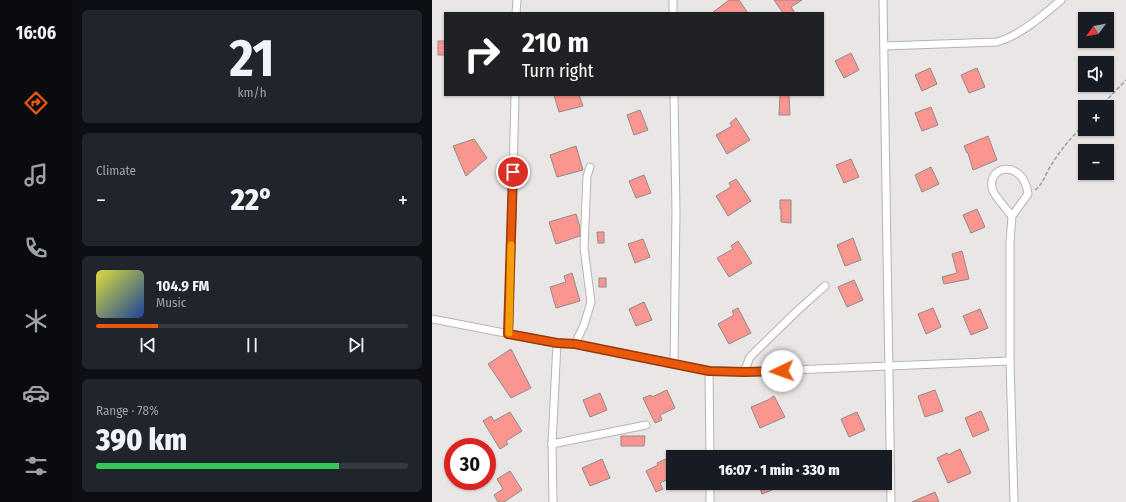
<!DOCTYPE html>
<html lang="en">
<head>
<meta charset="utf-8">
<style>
	:root { --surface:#171b24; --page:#20242c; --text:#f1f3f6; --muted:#9ea1a6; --line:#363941; --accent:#ea580c }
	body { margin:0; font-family:"Fira Sans Condensed",sans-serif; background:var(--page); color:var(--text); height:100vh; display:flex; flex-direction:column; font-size:15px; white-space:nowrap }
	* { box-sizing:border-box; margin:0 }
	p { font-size:13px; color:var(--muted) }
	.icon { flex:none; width:22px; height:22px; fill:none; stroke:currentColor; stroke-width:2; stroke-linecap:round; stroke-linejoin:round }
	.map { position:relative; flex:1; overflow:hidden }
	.drawer { display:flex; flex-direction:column; gap:10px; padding:10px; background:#0d0f14; width:360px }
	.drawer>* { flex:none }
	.top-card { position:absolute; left:12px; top:12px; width:380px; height:84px; border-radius:0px; box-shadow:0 1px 3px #0004; background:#202124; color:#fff; overflow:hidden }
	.needle { width:26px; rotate:238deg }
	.fabs { position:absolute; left:646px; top:12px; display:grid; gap:8px }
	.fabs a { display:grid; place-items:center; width:36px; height:36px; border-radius:0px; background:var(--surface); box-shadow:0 1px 3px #0004; font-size:20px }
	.speed { position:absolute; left:12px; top:438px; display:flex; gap:8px; font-size:20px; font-weight:700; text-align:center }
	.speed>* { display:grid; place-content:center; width:52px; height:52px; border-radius:50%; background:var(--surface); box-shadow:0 1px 3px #0004; line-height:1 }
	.speed .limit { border:6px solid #d22; background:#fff; color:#111 }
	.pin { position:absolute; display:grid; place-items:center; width:34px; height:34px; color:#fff; margin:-17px; border:2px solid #fff; border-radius:50%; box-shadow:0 1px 4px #0007 }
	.me { position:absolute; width:44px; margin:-22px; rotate:267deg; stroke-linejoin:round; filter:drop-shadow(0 0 3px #0008) }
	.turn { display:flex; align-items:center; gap:14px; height:84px; padding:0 12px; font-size:18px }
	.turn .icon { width:52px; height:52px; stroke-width:2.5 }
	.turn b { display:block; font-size:28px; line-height:34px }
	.big { font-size:30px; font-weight:800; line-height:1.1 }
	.drawer .card { flex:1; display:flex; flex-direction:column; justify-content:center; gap:6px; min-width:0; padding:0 14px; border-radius:6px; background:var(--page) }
	.drawer .dial { align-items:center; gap:0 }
	.dial b { font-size:52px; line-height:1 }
	.song { display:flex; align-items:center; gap:12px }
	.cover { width:48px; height:48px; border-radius:6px; background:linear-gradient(135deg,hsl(60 70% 55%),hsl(220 70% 35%)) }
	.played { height:4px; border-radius:2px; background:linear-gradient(90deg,var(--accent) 20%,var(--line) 20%) }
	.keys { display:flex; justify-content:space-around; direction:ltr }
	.heat { display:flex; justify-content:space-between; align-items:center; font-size:22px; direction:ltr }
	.charge { height:6px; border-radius:3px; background:linear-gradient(90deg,#34c759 78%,var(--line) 0) }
	.trip { position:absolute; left:234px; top:450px; width:226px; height:40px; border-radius:0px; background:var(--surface); box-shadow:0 1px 3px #0004; font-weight:800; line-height:40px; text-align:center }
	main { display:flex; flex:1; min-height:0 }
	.tab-bar { display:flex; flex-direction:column; width:72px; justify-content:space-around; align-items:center; background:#090b0e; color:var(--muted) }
	.tab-bar .icon { width:28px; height:28px }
	.tab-bar .selected { color:var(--accent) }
	.tab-bar b { font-size:18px; color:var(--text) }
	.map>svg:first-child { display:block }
	.building { fill:#fa968f; stroke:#8e8a8a }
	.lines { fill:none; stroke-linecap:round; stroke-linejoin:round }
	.minor-casing { stroke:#b8b3b3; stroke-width:9 }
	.path { stroke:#9f9c9c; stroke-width:1.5; stroke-dasharray:4 2; stroke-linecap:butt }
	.minor { stroke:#fff; stroke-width:7 }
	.route-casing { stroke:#983908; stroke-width:10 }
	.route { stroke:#ea580c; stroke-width:7 }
	.slow { stroke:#f59e0b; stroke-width:7 }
</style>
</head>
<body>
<main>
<nav class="tab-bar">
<b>16:06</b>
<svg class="icon selected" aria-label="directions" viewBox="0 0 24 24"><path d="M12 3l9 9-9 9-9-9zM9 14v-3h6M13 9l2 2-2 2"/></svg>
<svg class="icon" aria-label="music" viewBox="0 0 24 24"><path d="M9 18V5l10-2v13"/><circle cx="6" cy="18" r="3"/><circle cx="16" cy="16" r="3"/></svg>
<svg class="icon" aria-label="phone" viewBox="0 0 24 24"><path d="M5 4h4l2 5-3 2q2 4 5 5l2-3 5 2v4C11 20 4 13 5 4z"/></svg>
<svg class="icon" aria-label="climate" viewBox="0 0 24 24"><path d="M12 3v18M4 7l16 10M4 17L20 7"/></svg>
<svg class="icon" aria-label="car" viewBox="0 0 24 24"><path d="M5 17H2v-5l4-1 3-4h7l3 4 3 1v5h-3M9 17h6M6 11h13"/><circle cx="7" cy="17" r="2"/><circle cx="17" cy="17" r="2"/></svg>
<svg class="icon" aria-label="filters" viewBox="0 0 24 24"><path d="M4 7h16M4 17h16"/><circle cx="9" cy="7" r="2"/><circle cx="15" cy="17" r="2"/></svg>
</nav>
<section class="drawer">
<div class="card dial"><b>21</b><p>km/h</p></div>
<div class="card"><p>Climate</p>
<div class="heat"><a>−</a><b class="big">22°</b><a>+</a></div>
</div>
<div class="card">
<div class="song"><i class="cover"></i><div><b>104.9 FM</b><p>Music</p></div></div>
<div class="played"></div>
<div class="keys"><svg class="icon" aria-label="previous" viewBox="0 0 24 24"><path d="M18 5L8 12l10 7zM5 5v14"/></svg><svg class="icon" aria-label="pause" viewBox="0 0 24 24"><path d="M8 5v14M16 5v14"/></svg><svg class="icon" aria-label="next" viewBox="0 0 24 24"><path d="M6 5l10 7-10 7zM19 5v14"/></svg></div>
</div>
<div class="card"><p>Range · 78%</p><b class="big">390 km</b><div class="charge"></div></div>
</section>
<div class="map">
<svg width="694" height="502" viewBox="0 0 694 502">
	<rect width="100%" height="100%" fill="#eae6e5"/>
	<!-- building -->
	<g class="building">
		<polygon points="297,0 307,0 316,13 280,13"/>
		<polygon points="342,0 370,0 359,7 363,13 351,13"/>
		<rect x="6" y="41" width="7" height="14"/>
		<polygon points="419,53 427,70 412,78 403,61"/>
		<polygon points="498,68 505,84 490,91 483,75"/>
		<polygon points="545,68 553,87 537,93 529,75"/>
		<polygon points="122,95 147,95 151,106 127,112"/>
		<polygon points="348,95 357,95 358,115 347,115"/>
		<polygon points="499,107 506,125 490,131 483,113"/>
		<polygon points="208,110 216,130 202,135 195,115"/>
		<polygon points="304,118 318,140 295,154 284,135 300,126 298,123"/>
		<polygon points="556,136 565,160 541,170 536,153 535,153 532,146"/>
		<polygon points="42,139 55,158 34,176 21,146"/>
		<polygon points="144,146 151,170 125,177 118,155"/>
		<polygon points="419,159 427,177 412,183 404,165"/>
		<polygon points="499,167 507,184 490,192 483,175"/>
		<polygon points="212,175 219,193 204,198 197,181"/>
		<polygon points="304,179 319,201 296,216 284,196 299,187 297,183"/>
		<polygon points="348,200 359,200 359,223 349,222 349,209 348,209"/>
		<polygon points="545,209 553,227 539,233 531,215"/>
		<polygon points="144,214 148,227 148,236 124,244 117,222"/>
		<polygon points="165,232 172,232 172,243 166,243"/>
		<polygon points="421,238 429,260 413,266 405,245"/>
		<polygon points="211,239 218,257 203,263 196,244"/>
		<polygon points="306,241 320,263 297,277 285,258 301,249 299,246"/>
		<polygon points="530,251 537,279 512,284 510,277 525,273 520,254"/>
		<polygon points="140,273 148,301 124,308 118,287 134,282 132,276"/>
		<rect x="167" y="278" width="7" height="9"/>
		<polygon points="422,280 431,300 415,307 406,287"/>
		<polygon points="212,302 220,320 204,326 197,309"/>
		<polygon points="306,308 319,333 297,344 286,324 302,315 300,311"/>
		<polygon points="501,308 509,327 494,334 486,314"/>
		<polygon points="548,309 556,328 539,335 531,316"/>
		<polygon points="79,349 99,388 79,398 56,364"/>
		<polygon points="235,390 243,408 228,415 230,420 223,423 211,398 219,395 220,397"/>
		<polygon points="503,390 511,411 493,417 486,396"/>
		<polygon points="168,393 175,410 158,417 151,400"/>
		<polygon points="342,396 353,417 328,428 319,407 336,400"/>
		<polygon points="549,411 557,430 541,437 533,418"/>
		<polygon points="78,412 90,431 74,441 76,444 68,449 51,421 59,416 62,421"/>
		<polygon points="425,412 433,430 417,437 409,419"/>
		<polygon points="189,436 213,436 212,446 189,446"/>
		<polygon points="528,449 539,473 516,483 505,458 515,453 516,455"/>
		<polygon points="170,459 178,478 158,486 150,468"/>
		<polygon points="234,459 241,474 241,477 228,483 231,489 224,492 214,471 226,465 225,463"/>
		<polygon points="78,471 90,490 72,502 66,502 62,495 71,489 65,479"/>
		<polygon points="326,483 357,483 330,494"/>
		<polygon points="503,492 507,502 480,502"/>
	</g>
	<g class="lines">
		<!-- minor casing -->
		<g class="minor-casing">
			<g id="minor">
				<polyline points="451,0 459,502"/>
				<polyline points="84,13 85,0"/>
				<polyline points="241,13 241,0"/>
				<path d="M452,46L565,42C589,35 610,16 629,0"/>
				<path d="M580,216C575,210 564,197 561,191C552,166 591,157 596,194L580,216L578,242V361L582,502"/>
				<polyline points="0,319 125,343 143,344 277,371 312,372 578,361"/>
				<polyline points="77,334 83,95"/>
				<polyline points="143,344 152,325 159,302 152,248 155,176 158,167"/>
				<polyline points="242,364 244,212 242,95"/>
				<polyline points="277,371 278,457"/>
				<polyline points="312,372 318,357 322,353 365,311 393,286"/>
				<polyline points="120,444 214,425"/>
				<polyline points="278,483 278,502"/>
				<polyline points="121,502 120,444 125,343"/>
			</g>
		</g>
		<!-- path -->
		<g class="path">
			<polyline points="668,107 694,80"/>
			<path d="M603,190C611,184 613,175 618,167C628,150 640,137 653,123"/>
		</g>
		<!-- minor -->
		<use href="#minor" class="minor"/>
	</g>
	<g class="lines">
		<!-- route casing -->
		<g class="route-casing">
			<polyline id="route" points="81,172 76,334 125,343 143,344 277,371 312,372 350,371"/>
		</g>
		<!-- route -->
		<use href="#route" class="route"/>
		<!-- slow -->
		<polyline class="slow" points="77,333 79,245"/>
	</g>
</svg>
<div class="fabs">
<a><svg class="needle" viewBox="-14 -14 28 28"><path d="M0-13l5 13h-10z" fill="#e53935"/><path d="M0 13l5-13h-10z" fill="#9ea1a6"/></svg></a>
<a><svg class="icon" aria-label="sound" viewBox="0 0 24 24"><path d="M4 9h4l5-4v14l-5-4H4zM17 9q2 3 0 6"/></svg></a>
<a>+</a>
<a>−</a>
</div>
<div class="speed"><div class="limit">30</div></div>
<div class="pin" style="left:81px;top:172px;background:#d93025"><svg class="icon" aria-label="arrive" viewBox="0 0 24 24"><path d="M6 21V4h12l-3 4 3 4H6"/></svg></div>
<svg class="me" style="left:350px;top:371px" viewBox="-20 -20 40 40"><circle r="19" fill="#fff"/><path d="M0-13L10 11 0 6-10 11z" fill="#ea580c"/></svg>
<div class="trip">16:07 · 1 min · 330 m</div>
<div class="top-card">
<div class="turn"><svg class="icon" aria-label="right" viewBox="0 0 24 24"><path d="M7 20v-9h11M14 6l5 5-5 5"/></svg><div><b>210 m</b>Turn right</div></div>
</div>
</div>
</main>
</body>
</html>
